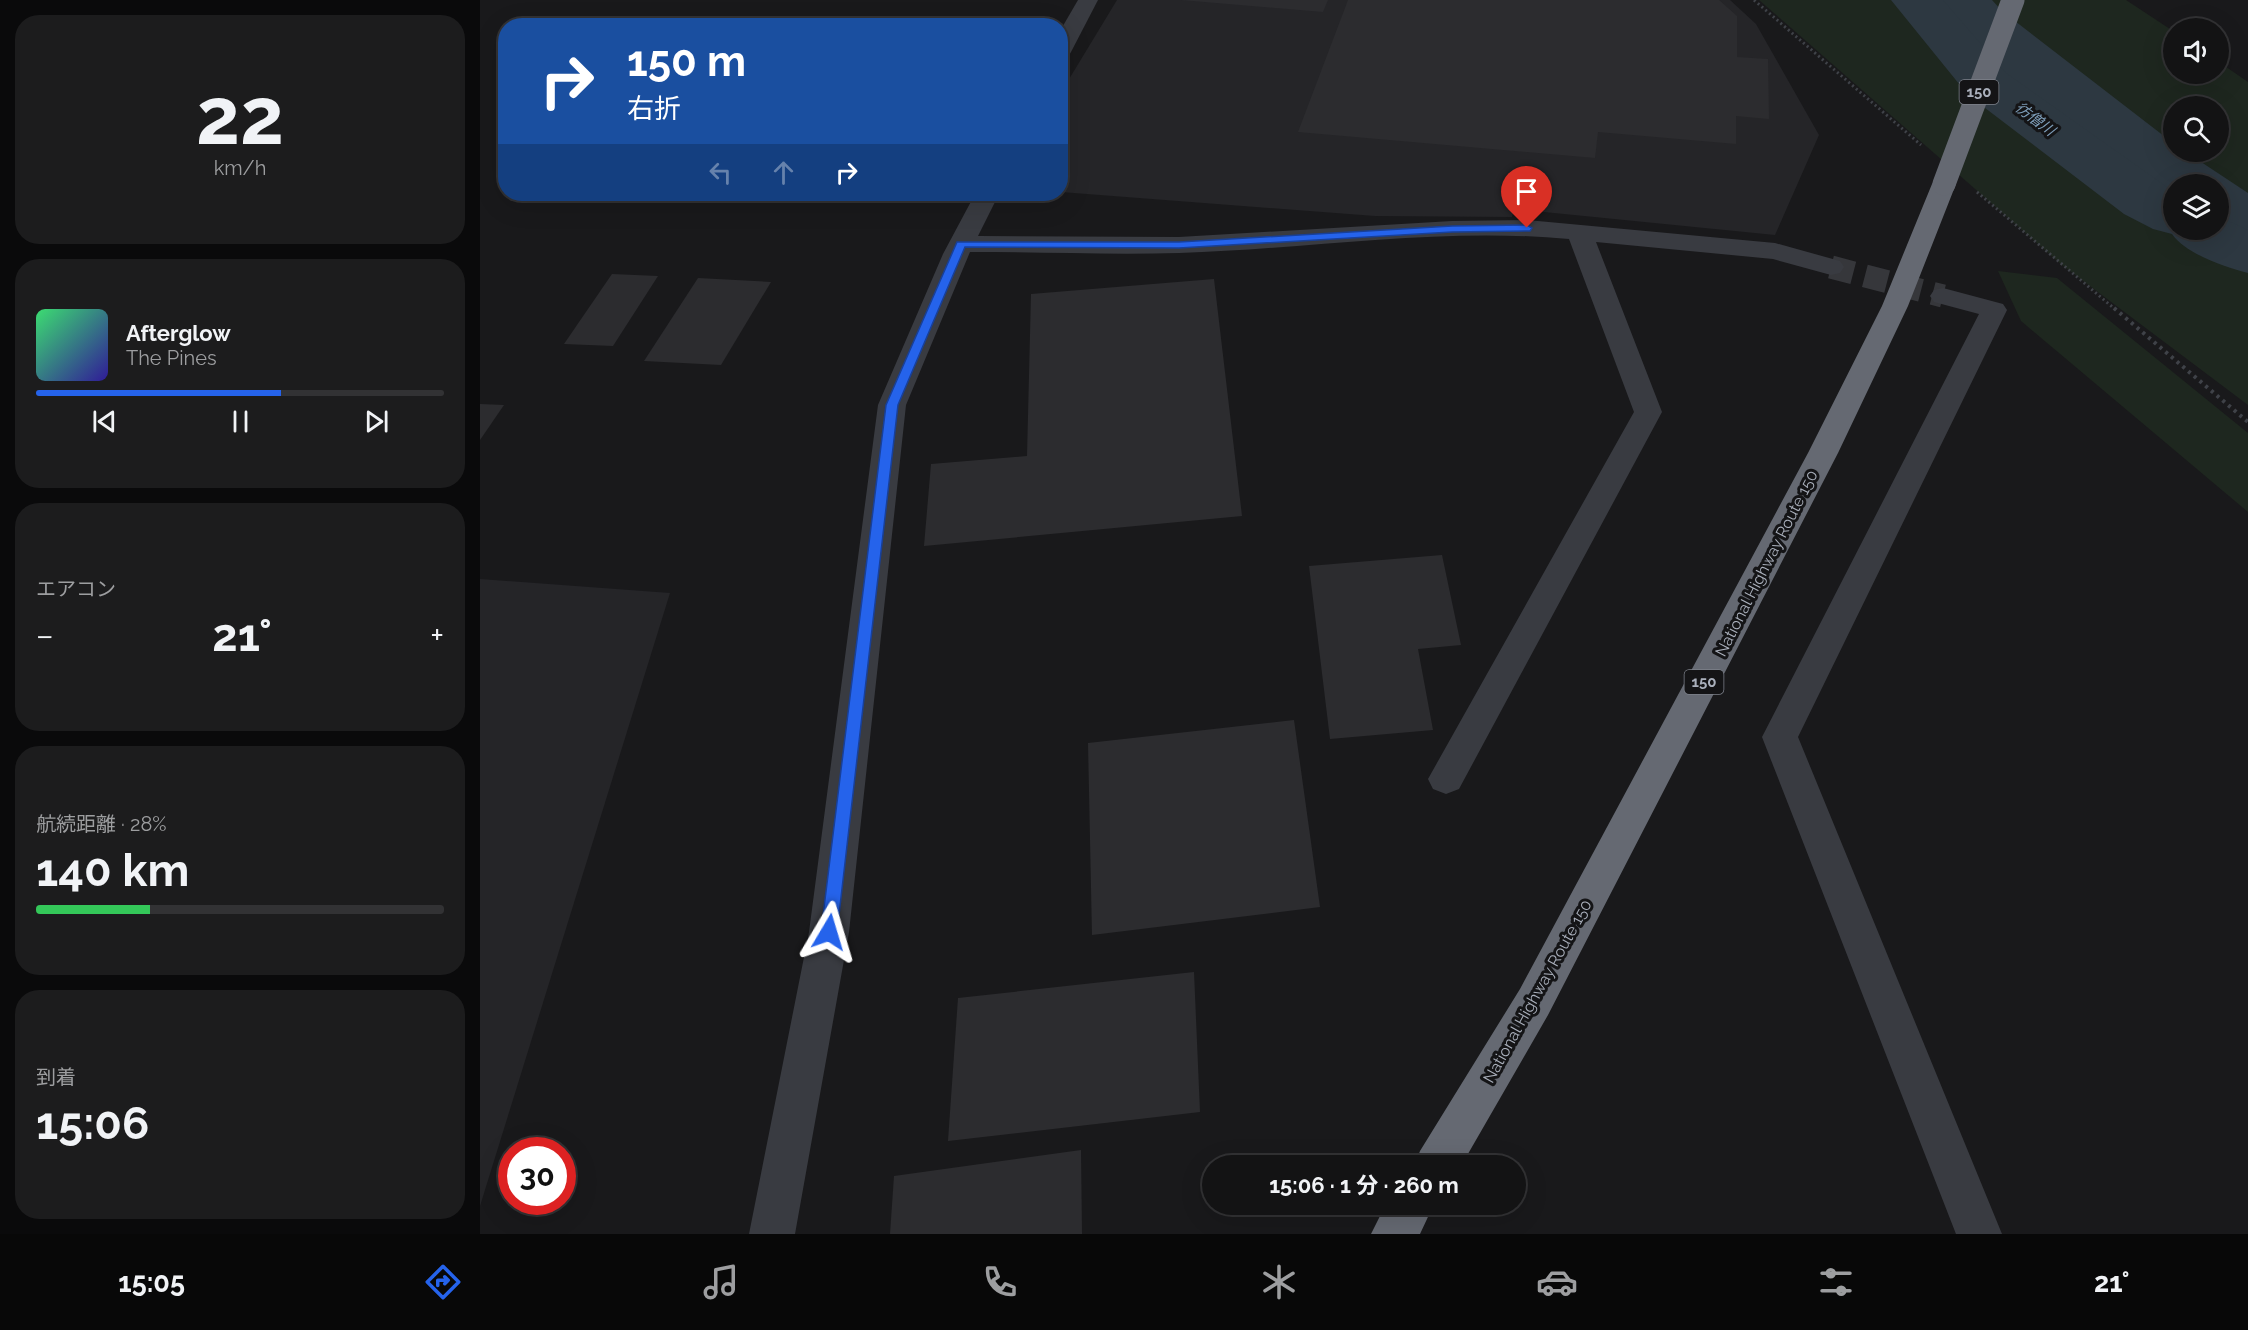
<!DOCTYPE html>
<html lang="ja">
<head>
<meta charset="utf-8">
<style>
	:root { --surface:#131314; --page:#1c1c1d; --text:#f1f3f6; --muted:#9d9ea0; --line:#323234; --accent:#2563eb }
	body { margin:0; font-family:Raleway,"Noto Sans JP",sans-serif; background:var(--page); color:var(--text); height:100vh; display:flex; flex-direction:column; font-size:22px; white-space:nowrap }
	* { box-sizing:border-box; margin:0 }
	p { font-size:20px; color:var(--muted) }
	.icon { flex:none; width:33px; height:33px; fill:none; stroke:currentColor; stroke-width:2; stroke-linecap:round; stroke-linejoin:round }
	.map { position:relative; flex:1; overflow:hidden }
	.details { display:flex; flex-direction:column; gap:15px; padding:15px; background:#0a0a0b; width:480px }
	.details>* { flex:none }
	.guide { position:absolute; left:18px; top:18px; width:570px; height:183px; border-radius:24px; box-shadow:0 6px 24px #0002,0 0 0 2px var(--line); background:#1a4fa0; color:#fff; overflow:hidden }
	.fabs { position:absolute; left:1683px; top:18px; display:grid; gap:12px }
	.fabs a { display:grid; place-items:center; width:66px; height:66px; border-radius:50%; background:var(--surface); box-shadow:0 6px 24px #0002,0 0 0 2px var(--line); font-size:30px }
	.speed { position:absolute; left:18px; top:1137px; display:flex; gap:12px; font-size:30px; font-weight:700; text-align:center }
	.speed>* { display:grid; place-content:center; width:78px; height:78px; border-radius:50%; background:var(--surface); box-shadow:0 6px 24px #0002,0 0 0 2px var(--line); line-height:1 }
	.speed .limit { border:9px solid #d22; background:#fff; color:#111 }
	.pin { position:absolute; display:grid; place-items:center; width:51px; height:51px; color:#fff; margin:-62px -26px; border-radius:50% 50% 50% 0; rotate:-45deg; box-shadow:0 0 6px #0007 }
	.pin .icon { rotate:45deg }
	.me { position:absolute; width:66px; margin:-33px; rotate:7deg; stroke-linejoin:round; filter:drop-shadow(0 0 4px #0008) }
	.turn { display:flex; align-items:center; gap:21px; height:126px; padding:0 30px; font-size:27px }
	.turn .icon { width:78px; height:78px; stroke-width:2.5 }
	.turn b { display:block; font-size:42px; line-height:51px }
	.lanes { display:flex; align-items:center; height:57px; padding:0 30px; background:#0003; justify-content:center; gap:30px; direction:ltr }
	.lanes .off { opacity:.35 }
	.big { font-size:45px; font-weight:700; line-height:1.1 }
	.details .widget { flex:1; display:flex; flex-direction:column; justify-content:center; gap:9px; min-width:0; padding:0 21px; border-radius:24px; background:var(--page) }
	.details .dial { align-items:center; gap:0 }
	.dial b { font-size:78px; line-height:1 }
	.song { display:flex; align-items:center; gap:18px }
	.cover { width:72px; height:72px; border-radius:9px; background:linear-gradient(135deg,hsl(140 70% 55%),hsl(250 70% 35%)) }
	.played { height:6px; border-radius:3px; background:linear-gradient(90deg,var(--accent) 60%,var(--line) 60%) }
	.keys { display:flex; justify-content:space-around; direction:ltr }
	.heat { display:flex; justify-content:space-between; align-items:center; font-size:33px; direction:ltr }
	.charge { height:9px; border-radius:4px; background:linear-gradient(90deg,#34c759 28%,var(--line) 0) }
	.trip { position:absolute; left:722px; top:1155px; width:324px; height:60px; border-radius:30px; background:var(--surface); box-shadow:0 6px 24px #0002,0 0 0 2px var(--line); font-weight:700; line-height:60px; text-align:center }
	.tab-bar { display:flex; height:96px; justify-content:space-around; align-items:center; background:#080808; color:var(--muted) }
	.tab-bar .icon { width:42px; height:42px }
	.tab-bar .selected { color:var(--accent) }
	.tab-bar b { font-size:27px; color:var(--text) }
	main { display:flex; flex:1; min-height:0 }
	.map>svg:first-child { display:block }
	.built { fill:#252528 }
	.green { fill:#1e271f; fill-rule:evenodd }
	.water { fill:#2d3841 }
	.lines { fill:none; stroke-linecap:round; stroke-linejoin:round }
	.stream { fill:#2d3841; fill-rule:evenodd }
	.river { fill:#2d3841; fill-rule:evenodd }
	.building { fill:#2c2c2f }
	.minor-tunnel { stroke:#36373b; stroke-width:23; stroke-dasharray:23 12; stroke-linecap:butt }
	.path-far1 { stroke:#3f4248; stroke-width:3; stroke-dasharray:2 3; stroke-linecap:butt }
	.path { stroke:#3f4248; stroke-width:4; stroke-dasharray:3 4.5; stroke-linecap:butt }
	.minor { fill:#393b41; fill-rule:evenodd }
	.highway { fill:#656972; fill-rule:evenodd }
	.highway-bridge { stroke:#656972; stroke-width:23 }
	.route { fill:#2563eb; stroke:#184099; stroke-width:1.5 }
	.labels { text-anchor:middle; stroke-width:6; stroke-linejoin:round; paint-order:stroke }
	.shield { fill:#141416; stroke:#7d818a; stroke-width:1.5 }
	.shield-label { font-size:15px; font-weight:bold; fill:#aab0bc }
	.far-water-label { font-size:15px; font-style:italic; fill:#7e9eba; stroke:#141416 }
	.street-label { font-size:16px; fill:#aab0bc; stroke:#141416 }
</style>
</head>
<body>
<main>
<section class="details">
<div class="widget dial"><b>22</b><p>km/h</p></div>
<div class="widget">
<div class="song"><i class="cover"></i><div><b>Afterglow</b><p>The Pines</p></div></div>
<div class="played"></div>
<div class="keys"><svg class="icon" aria-label="previous" viewBox="0 0 24 24"><path d="M18 5L8 12l10 7zM5 5v14"/></svg><svg class="icon" aria-label="pause" viewBox="0 0 24 24"><path d="M8 5v14M16 5v14"/></svg><svg class="icon" aria-label="next" viewBox="0 0 24 24"><path d="M6 5l10 7-10 7zM19 5v14"/></svg></div>
</div>
<div class="widget"><p>エアコン</p>
<div class="heat"><a>−</a><b class="big">21°</b><a>+</a></div>
</div>
<div class="widget"><p>航続距離 · 28%</p><b class="big">140 km</b><div class="charge"></div></div>
<div class="widget"><p>到着</p><b class="big">15:06</b></div>
</section>
<div class="map">
<svg width="1768" height="1234" viewBox="0 0 1768 1234">
	<rect width="100%" height="100%" fill="#19191b"/>
	<!-- built -->
	<g class="built">
		<polygon points="637,0 1250,0 1276,24 1339,135 1295,235 1034,209 1032,217 895,216 581,192 580,94"/>
		<polygon points="0,579 190,593 0,1206"/>
	</g>
	<!-- green -->
	<g class="green">
		<path d="M1279,0H1646L1693,31L1694,74H1738L1739,62L1768,82V405L1582,265ZM1694,106H1738V152H1694ZM1694,184H1738V230H1694Z"/>
		<polygon points="1518,271 1577,278 1768,433 1768,512 1541,321"/>
	</g>
	<!-- water -->
	<polygon class="water" points="1432,0 1512,0 1522,11 1693,143 1694,152 1706,152 1768,193 1768,252 1732,230 1738,230 1738,184 1694,184 1693,204 1507,84"/>
	<g class="lines">
		<!-- stream -->
		<polygon class="stream" points="1687,212 1694,212 1694,218 1687,216"/>
		<!-- river -->
		<path class="river" d="M1411,0H1463L1526,73L1694,192V230H1738V216L1768,230V273C1745,267 1706,254 1692,234L1673,229L1644,214L1488,95Z"/>
	</g>
	<!-- building -->
	<g class="building">
		<polygon points="701,0 848,0 843,12"/>
		<polygon points="868,0 1239,0 1257,16 1257,57 1288,59 1289,119 1256,116 1256,144 1118,132 1115,158 818,132"/>
		<polygon points="132,274 178,276 133,346 84,344"/>
		<polygon points="218,278 291,282 241,365 164,361"/>
		<polygon points="734,279 762,516 444,546 451,464 547,456 551,294"/>
		<polygon points="0,404 24,405 0,440"/>
		<polygon points="962,555 981,645 938,649 953,730 850,739 829,566"/>
		<polygon points="814,720 840,907 612,935 608,743"/>
		<polygon points="714,972 720,1112 468,1141 478,998"/>
		<polygon points="601,1150 602,1234 410,1234 414,1176"/>
	</g>
	<g class="lines">
		<!-- minor-tunnel -->
		<polyline class="minor-tunnel" points="1351,267 1463,296"/>
		<!-- path-far1 -->
		<g class="path-far1">
			<polyline points="1274,0 1441,145"/>
			<polyline points="1497,192 1636,310"/>
		</g>
		<!-- path -->
		<polyline class="path" points="1634,308 1768,422"/>
		<!-- minor -->
		<g class="minor">
			<polygon points="598,0 618,0 591,52 588,57 580,58 580,31"/>
			<path d="M495,194H519L498,236L699,237L972,221L1047,220L1295,243L1360,261L1364,267L1360,273L1351,275L1293,259L1116,242L1182,412L979,789L966,794L953,789L948,779L1154,412L1089,239C959,227 829,249 699,253C630,255 560,252 490,252L426,405L369,932L315,1234H269L329,932L398,405L463,254Z"/>
			<polygon points="1463,288 1523,304 1527,310 1318,737 1522,1234 1476,1234 1282,737 1499,314 1454,302 1450,296 1454,290"/>
		</g>
		<!-- highway -->
		<g class="highway">
			<polygon points="1464,177 1473,179 1476,184 1428,306 1358,453 1068,1015 981,1166 934,1166 940,1151 1040,989 1328,453 1402,306 1452,184 1455,179"/>
			<polygon points="906,1204 954,1204 940,1234 891,1234"/>
		</g>
		<!-- highway-bridge -->
		<polyline class="highway-bridge" points="1464,184 1533,0"/>
	</g>
	<!-- route -->
	<polygon class="route" points="1047,225 1052,228 1050,231 972,232 699,248 485,247 418,405 357,932 355,937 349,940 344,937 341,932 406,405 477,242 699,242 972,226"/>
	<g class="labels">
		<!-- shield labels -->
		<g class="shield">
			<rect x="1479.5" y="80" width="39" height="24" rx="4.5"/>
			<rect x="1204.5" y="670" width="39" height="24" rx="4.5"/>
		</g>
		<g class="shield-label">
			<text x="1499" y="97">150</text>
			<text x="1224" y="687">150</text>
		</g>
		<!-- far-water labels -->
		<g class="far-water-label">
			<text transform="translate(1555 119) rotate(37)" y="5">彷僧川</text>
		</g>
		<!-- street labels -->
		<g class="street-label">
			<text transform="translate(1286 563) rotate(-63)" y="6">National Highway Route 150</text>
			<text transform="translate(1057 991) rotate(-61)" y="6">National Highway Route 150</text>
		</g>
	</g>
</svg>
<div class="fabs">
<a><svg class="icon" aria-label="sound" viewBox="0 0 24 24"><path d="M4 9h4l5-4v14l-5-4H4zM17 9q2 3 0 6"/></svg></a>
<a><svg class="icon" aria-label="search" viewBox="0 0 24 24"><circle cx="10" cy="10" r="6"/><path d="M15 15l6 6"/></svg></a>
<a><svg class="icon" aria-label="layers" viewBox="0 0 24 24"><path d="M12 4l9 5-9 5-9-5zM3 14l9 5 9-5"/></svg></a>
</div>
<div class="speed"><div class="limit">30</div></div>
<div class="pin" style="left:1047px;top:228px;background:#d93025"><svg class="icon" aria-label="arrive" viewBox="0 0 24 24"><path d="M6 21V4h12l-3 4 3 4H6"/></svg></div>
<svg class="me" style="left:349px;top:932px" viewBox="-20 -20 40 40"><path d="M0-17L14 15 0 8-14 15z" fill="#2563eb" stroke="#fff" stroke-width="4"/></svg>
<div class="trip">15:06 · 1 分 · 260 m</div>
<div class="guide">
<div class="turn"><svg class="icon" aria-label="right" viewBox="0 0 24 24"><path d="M7 20v-9h11M14 6l5 5-5 5"/></svg><div><b>150 m</b>右折</div></div>
<div class="lanes"><svg class="icon off" aria-label="left" viewBox="0 0 24 24"><path d="M17 20v-9H6M10 6l-5 5 5 5"/></svg><svg class="icon off" aria-label="ahead" viewBox="0 0 24 24"><path d="M12 20V5M6 11l6-6 6 6"/></svg><svg class="icon" aria-label="right" viewBox="0 0 24 24"><path d="M7 20v-9h11M14 6l5 5-5 5"/></svg></div>
</div>
</div>
</main>
<nav class="tab-bar">
<b>15:05</b>
<svg class="icon selected" aria-label="directions" viewBox="0 0 24 24"><path d="M12 3l9 9-9 9-9-9zM9 14v-3h6M13 9l2 2-2 2"/></svg>
<svg class="icon" aria-label="music" viewBox="0 0 24 24"><path d="M9 18V5l10-2v13"/><circle cx="6" cy="18" r="3"/><circle cx="16" cy="16" r="3"/></svg>
<svg class="icon" aria-label="phone" viewBox="0 0 24 24"><path d="M5 4h4l2 5-3 2q2 4 5 5l2-3 5 2v4C11 20 4 13 5 4z"/></svg>
<svg class="icon" aria-label="climate" viewBox="0 0 24 24"><path d="M12 3v18M4 7l16 10M4 17L20 7"/></svg>
<svg class="icon" aria-label="car" viewBox="0 0 24 24"><path d="M5 17H2v-5l4-1 3-4h7l3 4 3 1v5h-3M9 17h6M6 11h13"/><circle cx="7" cy="17" r="2"/><circle cx="17" cy="17" r="2"/></svg>
<svg class="icon" aria-label="filters" viewBox="0 0 24 24"><path d="M4 7h16M4 17h16"/><circle cx="9" cy="7" r="2"/><circle cx="15" cy="17" r="2"/></svg>
<b>21°</b>
</nav>
</body>
</html>
